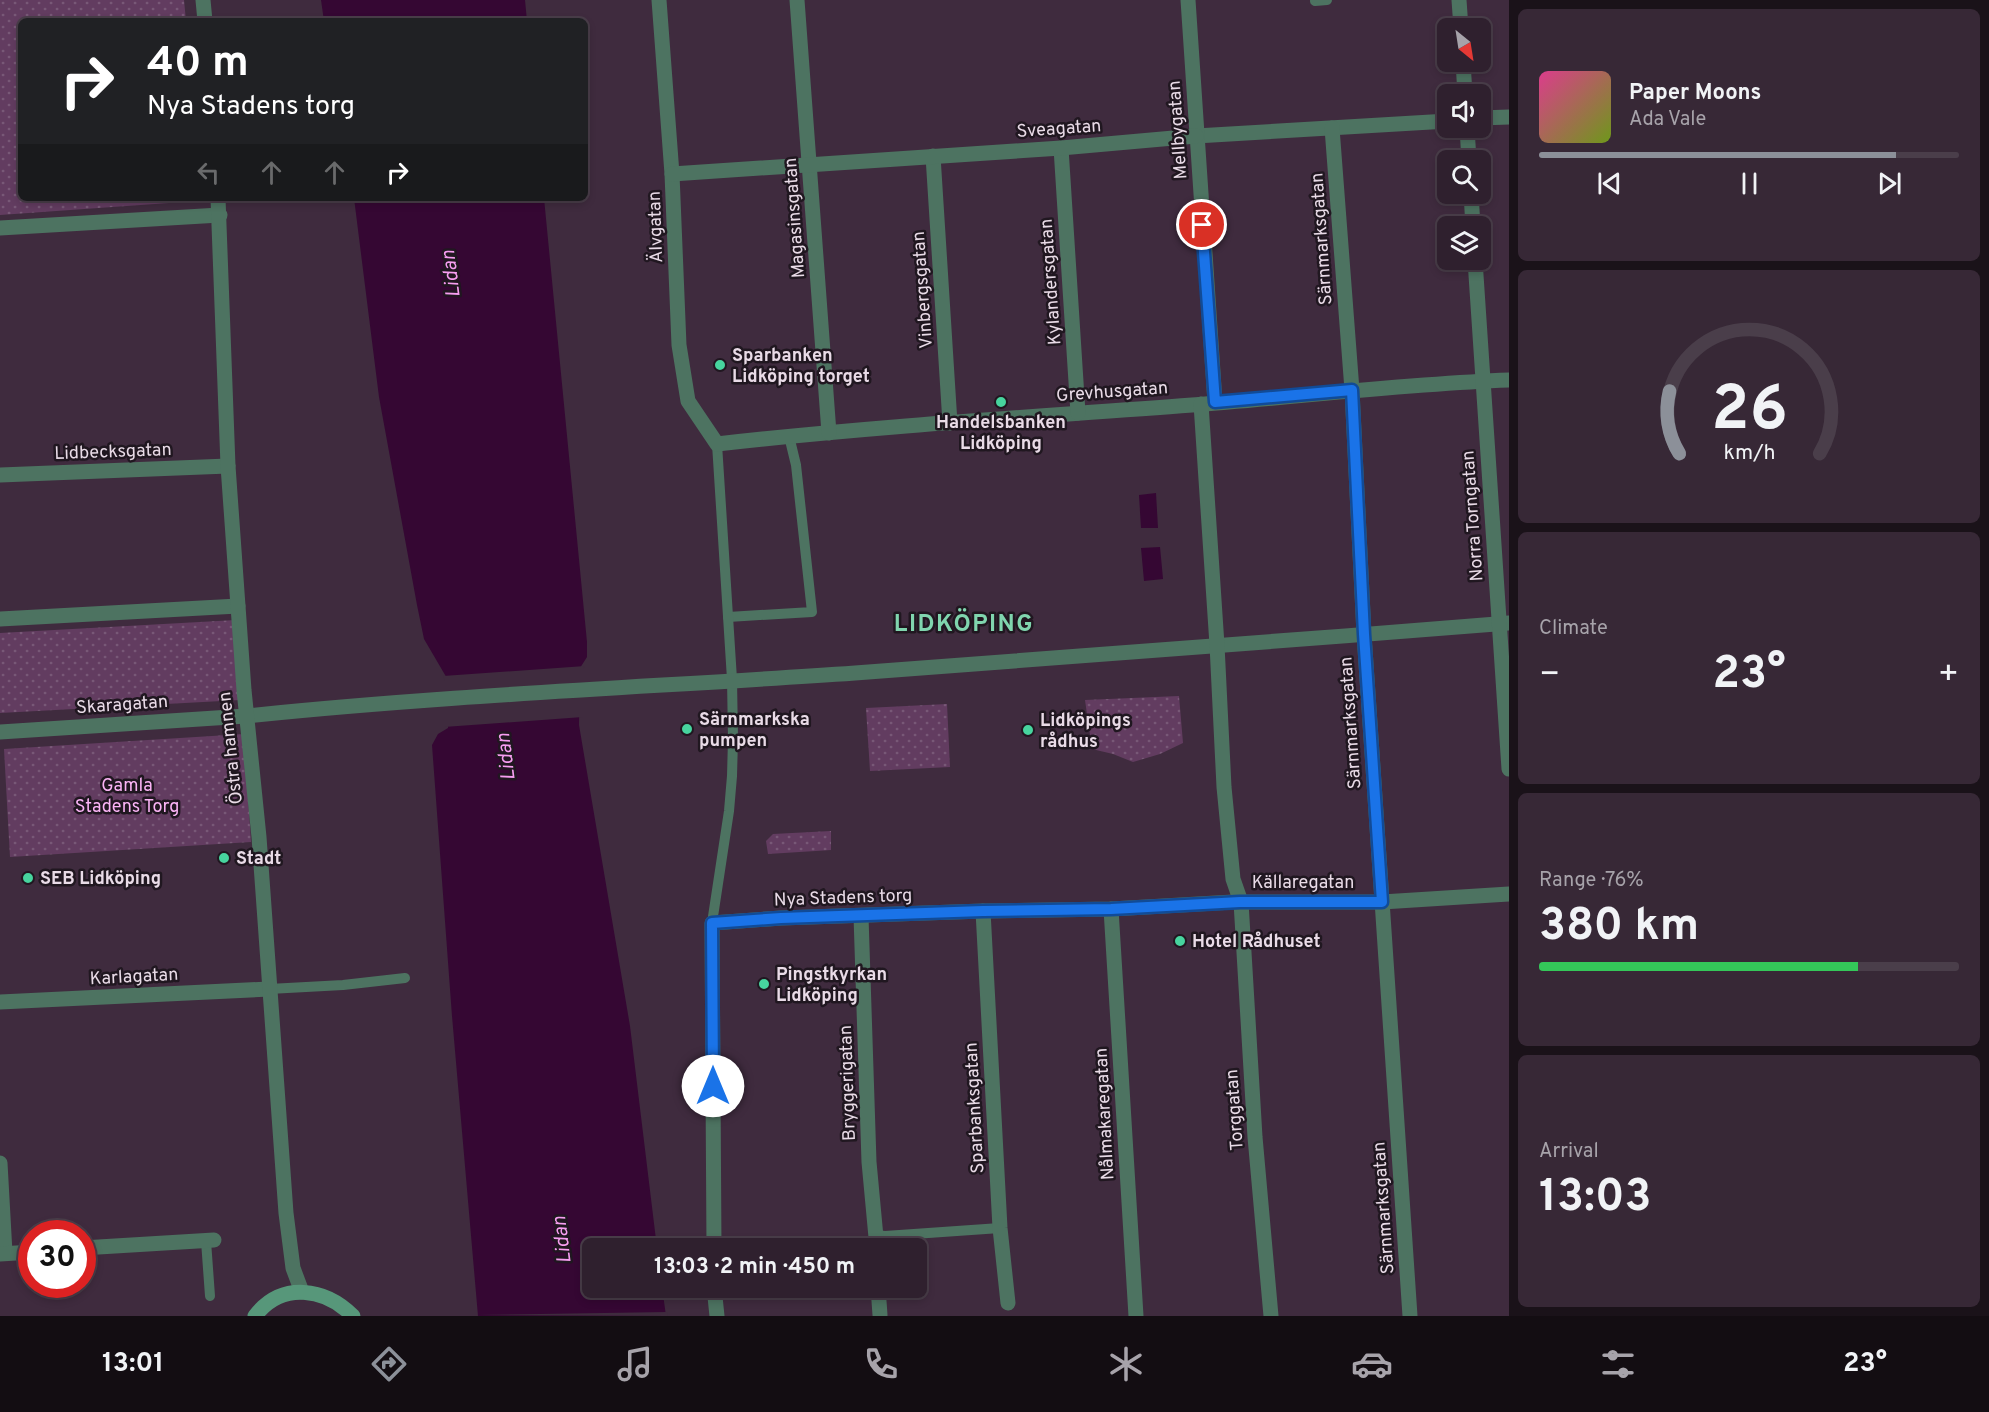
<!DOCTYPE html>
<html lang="en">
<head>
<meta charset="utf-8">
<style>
	:root { --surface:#2f202e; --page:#372836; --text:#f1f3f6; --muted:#a7a3aa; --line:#4a3e4a; --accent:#8c9099 }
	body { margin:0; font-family:Overpass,sans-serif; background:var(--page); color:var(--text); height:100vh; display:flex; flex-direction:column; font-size:22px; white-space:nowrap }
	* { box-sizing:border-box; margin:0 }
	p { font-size:20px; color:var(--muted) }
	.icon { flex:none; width:33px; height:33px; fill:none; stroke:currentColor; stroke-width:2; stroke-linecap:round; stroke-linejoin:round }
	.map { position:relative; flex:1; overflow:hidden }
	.details { display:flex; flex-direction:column; gap:9px; padding:9px; background:#1a1219; width:480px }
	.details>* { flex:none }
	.banner { position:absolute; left:18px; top:18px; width:570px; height:183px; border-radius:9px; box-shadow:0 3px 9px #0003,0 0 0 2px var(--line); background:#202124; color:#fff; overflow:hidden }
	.needle { width:39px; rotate:150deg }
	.controls { position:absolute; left:1437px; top:18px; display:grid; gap:12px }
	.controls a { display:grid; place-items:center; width:54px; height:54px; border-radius:9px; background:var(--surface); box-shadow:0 3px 9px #0003,0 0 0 2px var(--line); font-size:30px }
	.speed { position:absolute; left:18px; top:1220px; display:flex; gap:12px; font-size:30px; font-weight:700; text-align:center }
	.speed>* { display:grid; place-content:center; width:78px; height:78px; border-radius:50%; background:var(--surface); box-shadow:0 3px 9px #0003,0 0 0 2px var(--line); line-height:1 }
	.speed .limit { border:9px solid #d22; background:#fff; color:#111 }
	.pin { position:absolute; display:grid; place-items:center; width:51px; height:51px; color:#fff; margin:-26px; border:3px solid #fff; border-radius:50%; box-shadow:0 2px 6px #0007 }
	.me { position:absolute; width:66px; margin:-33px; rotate:0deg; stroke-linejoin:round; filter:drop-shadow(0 0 4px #0008) }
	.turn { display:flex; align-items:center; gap:21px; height:126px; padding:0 30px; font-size:27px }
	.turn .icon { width:78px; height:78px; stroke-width:2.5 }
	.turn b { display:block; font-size:42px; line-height:51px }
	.lanes { display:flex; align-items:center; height:57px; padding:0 30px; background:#0003; justify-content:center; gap:30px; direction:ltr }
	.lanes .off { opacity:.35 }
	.big { font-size:45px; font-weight:700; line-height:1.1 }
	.details .widget { flex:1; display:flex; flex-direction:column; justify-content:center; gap:9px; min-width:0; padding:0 21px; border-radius:9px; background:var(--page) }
	.details .dial { align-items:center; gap:0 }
	.dial svg { height:156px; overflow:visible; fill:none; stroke:var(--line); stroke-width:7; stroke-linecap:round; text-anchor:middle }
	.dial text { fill:var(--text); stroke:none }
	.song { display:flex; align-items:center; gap:18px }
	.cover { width:72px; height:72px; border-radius:9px; background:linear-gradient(135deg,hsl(330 70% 55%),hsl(80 70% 35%)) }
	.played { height:6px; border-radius:3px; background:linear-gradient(90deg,var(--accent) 85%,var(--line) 85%) }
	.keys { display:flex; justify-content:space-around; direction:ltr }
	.heat { display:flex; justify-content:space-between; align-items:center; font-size:33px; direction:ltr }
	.charge { height:9px; border-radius:4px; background:linear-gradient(90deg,#34c759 76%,var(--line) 0) }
	.trip { position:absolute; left:582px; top:1238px; width:345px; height:60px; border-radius:9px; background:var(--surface); box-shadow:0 3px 9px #0003,0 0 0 2px var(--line); font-weight:700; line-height:60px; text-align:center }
	.tabs { display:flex; height:96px; justify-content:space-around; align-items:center; background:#130d12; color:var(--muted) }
	.tabs .icon { width:42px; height:42px }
	.tabs .current { color:var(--accent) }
	.tabs b { font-size:27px; color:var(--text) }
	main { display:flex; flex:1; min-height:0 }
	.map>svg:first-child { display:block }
	.green { fill:url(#green-dots) }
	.water { fill:#350733 }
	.pier { fill:#3f2b3e }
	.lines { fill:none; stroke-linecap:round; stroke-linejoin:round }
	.service { stroke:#4d7361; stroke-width:10 }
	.pedestrian { stroke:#4d7361; stroke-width:15 }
	.minor { stroke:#4d7361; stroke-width:15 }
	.tertiary { stroke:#4d7361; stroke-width:15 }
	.secondary { stroke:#57977a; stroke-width:15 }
	.route-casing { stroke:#114b97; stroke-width:15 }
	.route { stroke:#1a73e8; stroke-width:10 }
	.poi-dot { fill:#47d49e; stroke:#201720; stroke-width:2 }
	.labels { text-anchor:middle; stroke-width:5; stroke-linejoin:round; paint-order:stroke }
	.street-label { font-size:18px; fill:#e9dbe7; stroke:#201720 }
	.poi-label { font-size:18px; font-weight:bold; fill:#e9dbe7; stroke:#201720; text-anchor:start }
	.park-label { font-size:18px; fill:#fbb4f6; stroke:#201720 }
	.water-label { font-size:20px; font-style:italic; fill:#f69df0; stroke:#201720 }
	.district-label { font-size:24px; font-weight:bold; letter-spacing:1.5px; fill:#80d5ae; stroke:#201720 }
</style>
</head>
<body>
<main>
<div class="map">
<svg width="1509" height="1316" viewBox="0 0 1509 1316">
	<defs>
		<pattern id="green-dots" width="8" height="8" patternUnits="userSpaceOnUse" patternTransform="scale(1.5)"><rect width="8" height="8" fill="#623c60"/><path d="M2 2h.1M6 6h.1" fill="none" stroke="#785877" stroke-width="1.8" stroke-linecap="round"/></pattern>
	</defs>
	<rect width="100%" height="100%" fill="#3f2b3e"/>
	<!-- green -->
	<g class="green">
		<polygon points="0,0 184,0 186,21 21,21 21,198 196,198 197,201 0,215"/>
		<polygon points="236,620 240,700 0,713 0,633"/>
		<polygon points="1179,696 1183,743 1160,754 1133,762 1113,754 1092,749 1085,700"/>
		<polygon points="947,704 950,767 870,771 866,708"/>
		<polygon points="244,734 251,842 10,857 4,749"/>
		<polygon points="831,831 831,850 768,854 766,841 773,834"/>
	</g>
	<!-- water -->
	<g class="water">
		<polygon points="321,0 525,0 527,21 324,21"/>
		<polygon points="354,198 544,198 587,642 587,657 580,668 579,725 630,1026 657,1248 592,1248 592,1287 662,1287 666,1316 478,1316 452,1016 432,745 438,734 448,728 448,680 424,639 417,605 379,397"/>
		<polygon points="1156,493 1158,528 1141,528 1139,495"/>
		<polygon points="1160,547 1163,579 1144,581 1141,548"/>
	</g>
	<!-- pier -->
	<g class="pier">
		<polygon points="585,666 583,669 583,717 444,727 445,726 445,681 443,676"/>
		<polygon points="667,1312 668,1316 477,1315"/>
	</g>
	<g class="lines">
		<!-- service -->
		<g class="service">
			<polyline points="1315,1 1327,0"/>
			<polyline points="728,617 812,612 796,465 789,436"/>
			<polyline points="712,923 729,811 732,776 733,739 732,679 717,444"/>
			<polyline points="269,989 343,985 405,978"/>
			<polyline points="876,1235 885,1236 1000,1228"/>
			<polyline points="206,1241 210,1296"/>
		</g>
		<!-- pedestrian -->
		<g class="pedestrian">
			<polyline points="1480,118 1509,117"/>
			<polyline points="1196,136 1448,121"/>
			<path d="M246,716C449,695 652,687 855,673C1073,658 1291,640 1509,623"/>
			<polyline points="1241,902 1255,1137 1271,1316"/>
		</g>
		<!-- minor -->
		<g class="minor">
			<path d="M659,0L672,174L679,345L688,401L717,444C875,426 1034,417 1192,405C1298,397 1403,384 1509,380"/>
			<polyline points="797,0 829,433"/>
			<polyline points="1188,0 1215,402"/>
			<polyline points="1459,0 1461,28"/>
			<polyline points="1463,62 1465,94"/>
			<polyline points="1332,128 1352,390 1364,634 1410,1316"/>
			<polyline points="1467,128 1469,160"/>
			<polyline points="1061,148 1078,413"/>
			<polyline points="933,156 950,423"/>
			<polyline points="672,174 1061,148 1196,136"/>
			<polyline points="1471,194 1473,226"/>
			<polyline points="0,228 220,215"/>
			<polyline points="1475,260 1509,769"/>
			<polyline points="1201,404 1217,645 1224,787 1233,879 1241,902"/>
			<polyline points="0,475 228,466"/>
			<polyline points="0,619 238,606"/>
			<polyline points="0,732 246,716"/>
			<polyline points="1111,909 1136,1316"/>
			<polyline points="983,911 1000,1228 1008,1303"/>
			<polyline points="861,916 869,1162 877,1248"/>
			<polyline points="0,1002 269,989"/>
			<polyline points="0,1163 5,1253"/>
			<polyline points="82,1248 214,1240"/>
			<polyline points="714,1248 712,923 781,918 983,911 1111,909 1233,902 1382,902 1509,894"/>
			<polyline points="0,1254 32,1252"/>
			<polyline points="714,1287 717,1316"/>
			<polyline points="878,1287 880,1315"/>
		</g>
		<!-- tertiary -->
		<g class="tertiary">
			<polyline points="203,0 205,21"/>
			<polyline points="218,198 228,466 244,690 259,837 286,1213 293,1268 302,1292"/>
		</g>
		<!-- secondary -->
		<path class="secondary" d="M255,1316C282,1281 325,1288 353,1316"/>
	</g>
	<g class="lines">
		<!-- route casing -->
		<g class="route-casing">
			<polyline id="route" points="713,1086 712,923 781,918 983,911 1111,909 1240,902 1382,902 1364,634 1352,390 1215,402 1202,225"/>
		</g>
		<!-- route -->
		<use href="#route" class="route"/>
	</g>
	<!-- markers -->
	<g class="poi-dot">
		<circle cx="720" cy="365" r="6"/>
		<circle cx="1001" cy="402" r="6"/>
		<circle cx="687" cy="729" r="6"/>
		<circle cx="1028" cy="730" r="6"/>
		<circle cx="224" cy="858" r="6"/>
		<circle cx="28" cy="878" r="6"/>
		<circle cx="1180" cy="941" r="6"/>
		<circle cx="764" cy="984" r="6"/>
	</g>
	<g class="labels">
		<!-- street labels -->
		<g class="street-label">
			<text transform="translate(1059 128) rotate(-4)" y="6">Sveagatan</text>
			<text transform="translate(1177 130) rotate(-94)" y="6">Mellbygatan</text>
			<text transform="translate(794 218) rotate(-94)" y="6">Magasinsgatan</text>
			<text transform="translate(655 227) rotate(-92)" y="6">Älvgatan</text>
			<text transform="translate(1321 239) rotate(-94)" y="6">Särnmarksgatan</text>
			<text transform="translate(1050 282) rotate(-94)" y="6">Kylandersgatan</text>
			<text transform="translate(922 290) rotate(-94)" y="6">Vinbergsgatan</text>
			<text transform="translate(1112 391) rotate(-4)" y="6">Grevhusgatan</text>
			<text transform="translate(113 451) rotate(-2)" y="6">Lidbecksgatan</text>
			<text transform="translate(1472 516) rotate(-94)" y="6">Norra Torngatan</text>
			<text transform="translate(122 704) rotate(-4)" y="6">Skaragatan</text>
			<text transform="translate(1350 723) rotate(-94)" y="6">Särnmarksgatan</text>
			<text transform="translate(230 748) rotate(-96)" y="6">Östra hamnen</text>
			<text x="1303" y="888">Källaregatan</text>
			<text transform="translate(843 897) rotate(-2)" y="6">Nya Stadens torg</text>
			<text transform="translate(134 976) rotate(-3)" y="6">Karlagatan</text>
			<text transform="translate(847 1083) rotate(-92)" y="6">Bryggerigatan</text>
			<text transform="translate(974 1108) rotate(-93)" y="6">Sparbanksgatan</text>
			<text transform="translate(1234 1110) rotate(-94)" y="6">Torggatan</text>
			<text transform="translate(1104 1114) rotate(-93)" y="6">Nålmakaregatan</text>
			<text transform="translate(1383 1208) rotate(-94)" y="6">Särnmarksgatan</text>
		</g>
		<!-- poi labels -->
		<g class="poi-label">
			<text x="732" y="361">Sparbanken<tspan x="732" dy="21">Lidköping torget</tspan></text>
			<text x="1001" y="428" text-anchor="middle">Handelsbanken<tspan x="1001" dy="21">Lidköping</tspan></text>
			<text x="699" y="725">Särnmarkska<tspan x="699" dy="21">pumpen</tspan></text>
			<text x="1040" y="726">Lidköpings<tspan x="1040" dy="21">rådhus</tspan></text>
			<text x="236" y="864">Stadt</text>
			<text x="40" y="884">SEB Lidköping</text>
			<text x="1192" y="947">Hotel Rådhuset</text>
			<text x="776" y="980">Pingstkyrkan<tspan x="776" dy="21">Lidköping</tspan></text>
		</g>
		<!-- park labels -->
		<g class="park-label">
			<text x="127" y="791">Gamla<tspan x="127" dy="21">Stadens Torg</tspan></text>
		</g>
		<!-- water labels -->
		<g class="water-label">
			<text transform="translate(450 274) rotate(-97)" y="7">Lidan</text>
			<text transform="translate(505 757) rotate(-97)" y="7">Lidan</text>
			<text transform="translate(561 1240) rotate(-97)" y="7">Lidan</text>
		</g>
		<!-- district labels -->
		<g class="district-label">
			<text x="964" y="631">LIDKÖPING</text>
		</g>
	</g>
</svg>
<div class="controls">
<a><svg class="needle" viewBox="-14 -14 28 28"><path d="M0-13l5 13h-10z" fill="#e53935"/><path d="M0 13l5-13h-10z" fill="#a7a3aa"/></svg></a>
<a><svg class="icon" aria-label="sound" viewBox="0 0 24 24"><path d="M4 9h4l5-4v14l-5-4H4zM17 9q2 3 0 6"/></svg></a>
<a><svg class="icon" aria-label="search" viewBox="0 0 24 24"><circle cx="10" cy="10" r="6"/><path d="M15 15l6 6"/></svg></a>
<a><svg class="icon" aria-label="layers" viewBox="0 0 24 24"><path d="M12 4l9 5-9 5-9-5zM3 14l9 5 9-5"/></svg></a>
</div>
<div class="speed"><div class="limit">30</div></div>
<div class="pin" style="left:1202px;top:225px;background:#d93025"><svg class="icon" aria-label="arrive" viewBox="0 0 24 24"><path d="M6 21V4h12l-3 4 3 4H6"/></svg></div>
<svg class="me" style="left:713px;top:1086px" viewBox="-20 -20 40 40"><circle r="19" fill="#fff"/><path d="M0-13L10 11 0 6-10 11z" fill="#1a73e8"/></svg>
<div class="trip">13:03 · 2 min · 450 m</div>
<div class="banner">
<div class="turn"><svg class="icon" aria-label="right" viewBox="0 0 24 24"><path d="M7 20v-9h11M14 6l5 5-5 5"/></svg><div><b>40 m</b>Nya Stadens torg</div></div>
<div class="lanes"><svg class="icon off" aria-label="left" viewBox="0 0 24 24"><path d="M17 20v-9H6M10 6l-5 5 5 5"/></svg><svg class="icon off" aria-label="ahead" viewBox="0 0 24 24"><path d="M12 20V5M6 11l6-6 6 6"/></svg><svg class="icon off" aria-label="ahead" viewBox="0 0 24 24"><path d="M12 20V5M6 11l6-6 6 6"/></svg><svg class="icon" aria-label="right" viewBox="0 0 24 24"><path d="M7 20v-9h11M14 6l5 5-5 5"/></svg></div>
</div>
</div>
<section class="details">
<div class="widget">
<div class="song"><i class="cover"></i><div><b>Paper Moons</b><p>Ada Vale</p></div></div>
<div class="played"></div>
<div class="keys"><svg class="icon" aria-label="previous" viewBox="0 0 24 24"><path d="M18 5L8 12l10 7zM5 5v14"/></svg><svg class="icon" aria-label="pause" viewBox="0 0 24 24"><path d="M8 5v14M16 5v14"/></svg><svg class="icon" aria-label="next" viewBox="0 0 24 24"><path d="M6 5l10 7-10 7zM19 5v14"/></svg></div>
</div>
<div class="widget dial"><svg viewBox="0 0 100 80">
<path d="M14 69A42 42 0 1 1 86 69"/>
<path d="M14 69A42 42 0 0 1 9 37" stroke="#8c9099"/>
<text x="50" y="56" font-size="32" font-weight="700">26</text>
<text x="50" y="72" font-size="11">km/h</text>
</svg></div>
<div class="widget"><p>Climate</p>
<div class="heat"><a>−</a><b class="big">23°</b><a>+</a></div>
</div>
<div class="widget"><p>Range · 76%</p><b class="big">380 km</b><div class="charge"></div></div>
<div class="widget"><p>Arrival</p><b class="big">13:03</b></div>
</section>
</main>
<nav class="tabs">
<b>13:01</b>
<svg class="icon current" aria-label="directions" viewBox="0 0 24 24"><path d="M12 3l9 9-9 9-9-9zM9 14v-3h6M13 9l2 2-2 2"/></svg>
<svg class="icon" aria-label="music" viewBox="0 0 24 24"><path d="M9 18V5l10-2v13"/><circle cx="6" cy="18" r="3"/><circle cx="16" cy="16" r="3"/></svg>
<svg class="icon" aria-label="phone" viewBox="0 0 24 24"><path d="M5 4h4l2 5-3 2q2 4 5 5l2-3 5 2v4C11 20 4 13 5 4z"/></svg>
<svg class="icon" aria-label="climate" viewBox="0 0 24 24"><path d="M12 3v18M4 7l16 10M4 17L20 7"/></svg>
<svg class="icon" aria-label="car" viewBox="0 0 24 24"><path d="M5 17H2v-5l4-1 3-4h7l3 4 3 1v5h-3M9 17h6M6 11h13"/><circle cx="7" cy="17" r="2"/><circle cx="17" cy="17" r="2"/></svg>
<svg class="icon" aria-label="filters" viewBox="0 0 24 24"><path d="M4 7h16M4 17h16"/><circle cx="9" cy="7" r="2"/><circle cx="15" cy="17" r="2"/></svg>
<b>23°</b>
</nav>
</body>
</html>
